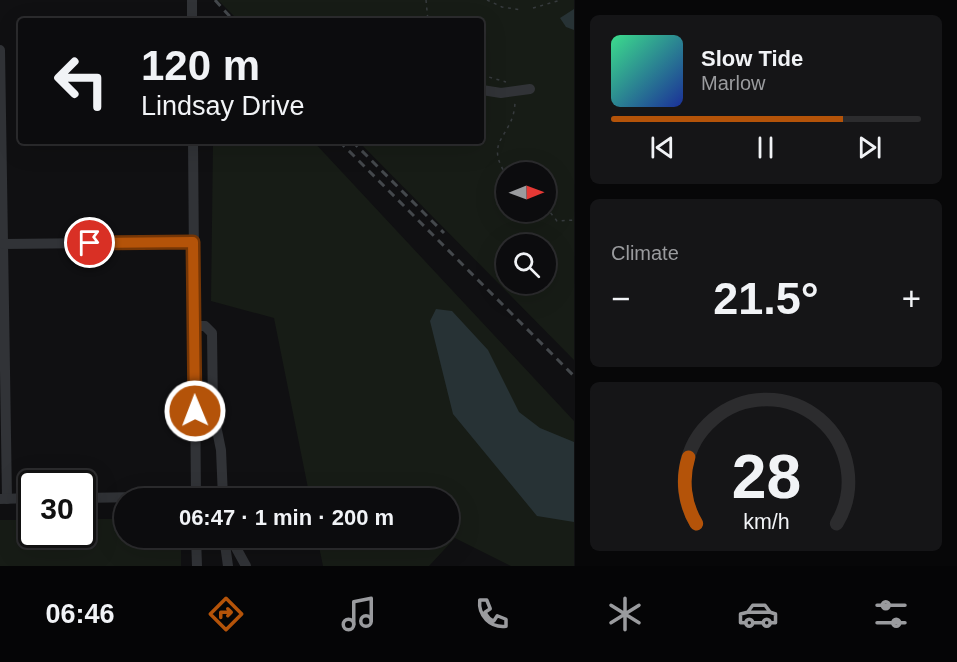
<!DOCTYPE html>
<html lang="en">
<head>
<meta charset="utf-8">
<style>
	:root { --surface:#0c0c0e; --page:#151517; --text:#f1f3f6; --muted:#9a9b9e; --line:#2c2c2e; --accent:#b45309 }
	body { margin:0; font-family:Arial,sans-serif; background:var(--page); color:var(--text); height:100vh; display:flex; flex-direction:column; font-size:22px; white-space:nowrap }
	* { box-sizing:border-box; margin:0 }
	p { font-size:20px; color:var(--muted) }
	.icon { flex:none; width:33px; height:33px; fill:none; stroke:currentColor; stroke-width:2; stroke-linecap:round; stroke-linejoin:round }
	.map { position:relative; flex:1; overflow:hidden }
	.panel { display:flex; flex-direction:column; gap:15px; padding:15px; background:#070708; width:382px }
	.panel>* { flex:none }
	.top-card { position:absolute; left:18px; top:18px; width:466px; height:126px; border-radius:6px; box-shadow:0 6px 24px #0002,0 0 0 2px var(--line); background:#0c0c0e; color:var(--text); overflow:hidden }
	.needle { width:39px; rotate:89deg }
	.tools { position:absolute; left:496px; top:162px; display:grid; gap:12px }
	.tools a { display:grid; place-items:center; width:60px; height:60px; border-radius:50%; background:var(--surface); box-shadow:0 6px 24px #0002,0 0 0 2px var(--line); font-size:30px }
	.speed { position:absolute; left:18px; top:470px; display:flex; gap:12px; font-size:30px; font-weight:700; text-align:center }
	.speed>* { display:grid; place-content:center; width:78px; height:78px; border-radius:50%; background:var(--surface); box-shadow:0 6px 24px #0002,0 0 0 2px var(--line); line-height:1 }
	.speed .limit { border:3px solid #111; border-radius:9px; background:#fff; color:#111 }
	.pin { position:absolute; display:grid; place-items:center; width:51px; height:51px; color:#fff; margin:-26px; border:3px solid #fff; border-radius:50%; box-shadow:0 2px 6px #0007 }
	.me { position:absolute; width:66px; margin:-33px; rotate:359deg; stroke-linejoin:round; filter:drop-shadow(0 0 4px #0008) }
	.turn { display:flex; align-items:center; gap:21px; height:126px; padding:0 24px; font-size:27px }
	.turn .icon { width:78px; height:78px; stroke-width:2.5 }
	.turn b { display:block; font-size:42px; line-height:51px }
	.big { font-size:45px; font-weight:600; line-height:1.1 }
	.panel .tile { flex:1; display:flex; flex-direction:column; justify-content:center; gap:9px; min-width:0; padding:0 21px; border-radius:9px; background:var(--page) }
	.panel .dial { align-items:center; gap:0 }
	.dial svg { height:156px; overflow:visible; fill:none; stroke:var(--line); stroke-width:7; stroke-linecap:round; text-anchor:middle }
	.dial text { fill:var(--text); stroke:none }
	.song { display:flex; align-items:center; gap:18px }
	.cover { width:72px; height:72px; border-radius:9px; background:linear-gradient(135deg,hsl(150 70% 55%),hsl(230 70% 35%)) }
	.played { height:6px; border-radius:3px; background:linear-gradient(90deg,var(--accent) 75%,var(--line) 75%) }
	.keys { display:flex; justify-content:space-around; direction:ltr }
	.heat { display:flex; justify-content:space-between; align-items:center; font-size:33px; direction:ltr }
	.trip { position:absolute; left:114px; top:488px; width:345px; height:60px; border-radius:30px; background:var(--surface); box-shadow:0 6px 24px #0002,0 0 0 2px var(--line); font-weight:600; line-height:60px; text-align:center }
	.tabs { display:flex; height:96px; justify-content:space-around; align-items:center; background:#050506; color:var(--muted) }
	.tabs .icon { width:42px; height:42px }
	.tabs .selected { color:var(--accent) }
	.tabs b { font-size:27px; color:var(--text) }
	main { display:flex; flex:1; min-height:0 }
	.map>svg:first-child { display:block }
	.green { fill:#171c16; fill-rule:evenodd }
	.water { fill:#273235 }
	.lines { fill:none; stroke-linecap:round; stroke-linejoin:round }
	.path { stroke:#373b3e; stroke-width:1.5; stroke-dasharray:3 4.5; stroke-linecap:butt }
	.minor { stroke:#313337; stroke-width:10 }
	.rail { stroke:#44484c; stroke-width:3; stroke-dasharray:8 6; stroke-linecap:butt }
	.route-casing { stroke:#753606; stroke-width:15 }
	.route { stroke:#b45309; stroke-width:10 }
</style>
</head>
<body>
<main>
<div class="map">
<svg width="575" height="566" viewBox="0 0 575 566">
	<rect width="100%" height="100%" fill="#101012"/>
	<!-- green -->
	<g class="green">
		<path d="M218,0H574V360L358,141H482V21H239ZM507,172H546V212H507ZM507,244H546V284H507Z"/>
		<polygon points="213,141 313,141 574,421 574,566 511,566 455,538 429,566 323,566 317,537 448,537 448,498 310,498 274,318 211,301"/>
		<polygon points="83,519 124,519 124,537 181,537 181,566 0,566 0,520 31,520 32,534 82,534"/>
	</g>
	<!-- water -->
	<g class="water">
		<polygon points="574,9 574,30 566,27 560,18"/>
		<polygon points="436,309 452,311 488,350 519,412 540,428 574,442 574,522 537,516 453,414 430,321"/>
	</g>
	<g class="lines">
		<!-- path -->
		<g class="path">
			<polyline points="426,0 428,21"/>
			<polyline points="487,0 502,7 522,10"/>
			<polyline points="533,8 561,0"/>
			<polyline points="482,75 506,82"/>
			<path d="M507,176C482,139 514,138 515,102"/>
			<polyline points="546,207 557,221 575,220"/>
		</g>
		<!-- minor -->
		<g class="minor">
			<polyline points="192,0 192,21"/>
			<polyline points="0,50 7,499"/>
			<polyline points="482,90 501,93 530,89"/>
			<polyline points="193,141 196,498"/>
			<polyline points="4,244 193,242"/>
			<polyline points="194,326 205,326 212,333 213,411 221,450 223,498"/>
			<polyline points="82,498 196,496"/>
			<polyline points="0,499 32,498"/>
			<polyline points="196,537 197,566"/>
			<polyline points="224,537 228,566"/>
			<polyline points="230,537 246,566"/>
		</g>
		<!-- rail -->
		<g class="rail">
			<polyline points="215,0 234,21"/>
			<polyline points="339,141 575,377"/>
			<polyline points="352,141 444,233"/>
		</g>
	</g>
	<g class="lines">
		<!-- route casing -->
		<g class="route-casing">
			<polyline id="route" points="90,243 193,242 195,411"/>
		</g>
		<!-- route -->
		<use href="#route" class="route"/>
	</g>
</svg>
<div class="tools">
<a><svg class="needle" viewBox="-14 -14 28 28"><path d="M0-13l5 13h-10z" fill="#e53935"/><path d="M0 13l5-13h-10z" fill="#9a9b9e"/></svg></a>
<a><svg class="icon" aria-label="search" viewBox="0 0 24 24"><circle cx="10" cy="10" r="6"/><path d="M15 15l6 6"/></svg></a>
</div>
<div class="speed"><div class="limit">30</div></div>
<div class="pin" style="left:90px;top:243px;background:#d93025"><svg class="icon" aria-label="arrive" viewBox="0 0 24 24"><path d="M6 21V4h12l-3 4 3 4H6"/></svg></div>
<svg class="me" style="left:195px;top:411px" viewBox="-20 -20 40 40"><circle r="17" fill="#b45309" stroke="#fff" stroke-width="3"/><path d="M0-11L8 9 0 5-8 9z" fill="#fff"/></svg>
<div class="trip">06:47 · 1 min · 200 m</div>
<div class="top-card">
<div class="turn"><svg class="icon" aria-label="left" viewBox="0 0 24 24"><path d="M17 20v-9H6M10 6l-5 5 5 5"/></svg><div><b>120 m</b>Lindsay Drive</div></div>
</div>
</div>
<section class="panel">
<div class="tile">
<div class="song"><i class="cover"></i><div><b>Slow Tide</b><p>Marlow</p></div></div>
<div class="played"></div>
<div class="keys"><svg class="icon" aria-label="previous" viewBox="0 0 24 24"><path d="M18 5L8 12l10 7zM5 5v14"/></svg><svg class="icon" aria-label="pause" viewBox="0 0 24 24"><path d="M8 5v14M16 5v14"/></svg><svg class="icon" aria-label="next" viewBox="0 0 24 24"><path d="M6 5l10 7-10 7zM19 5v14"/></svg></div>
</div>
<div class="tile"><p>Climate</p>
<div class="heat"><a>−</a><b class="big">21.5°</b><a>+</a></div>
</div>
<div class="tile dial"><svg viewBox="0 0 100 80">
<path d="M14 69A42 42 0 1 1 86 69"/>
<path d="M14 69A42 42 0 0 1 10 35" stroke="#b45309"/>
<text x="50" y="56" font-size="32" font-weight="700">28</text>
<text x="50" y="72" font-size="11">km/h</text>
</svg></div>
</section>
</main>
<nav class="tabs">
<b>06:46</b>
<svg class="icon selected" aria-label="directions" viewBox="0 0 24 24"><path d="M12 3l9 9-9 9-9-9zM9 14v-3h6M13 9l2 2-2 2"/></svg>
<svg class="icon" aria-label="music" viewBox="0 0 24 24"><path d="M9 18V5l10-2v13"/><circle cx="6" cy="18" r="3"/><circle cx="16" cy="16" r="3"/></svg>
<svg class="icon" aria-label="phone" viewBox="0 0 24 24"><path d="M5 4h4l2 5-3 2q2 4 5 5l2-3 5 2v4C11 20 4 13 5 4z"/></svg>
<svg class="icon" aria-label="climate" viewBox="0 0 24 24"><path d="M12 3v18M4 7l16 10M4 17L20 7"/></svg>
<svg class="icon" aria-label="car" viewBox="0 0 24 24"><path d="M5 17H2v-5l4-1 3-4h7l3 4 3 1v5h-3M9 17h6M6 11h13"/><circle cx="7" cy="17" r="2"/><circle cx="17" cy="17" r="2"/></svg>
<svg class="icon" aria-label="filters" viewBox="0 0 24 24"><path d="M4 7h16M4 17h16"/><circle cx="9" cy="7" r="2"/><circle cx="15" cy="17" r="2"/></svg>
</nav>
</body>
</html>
